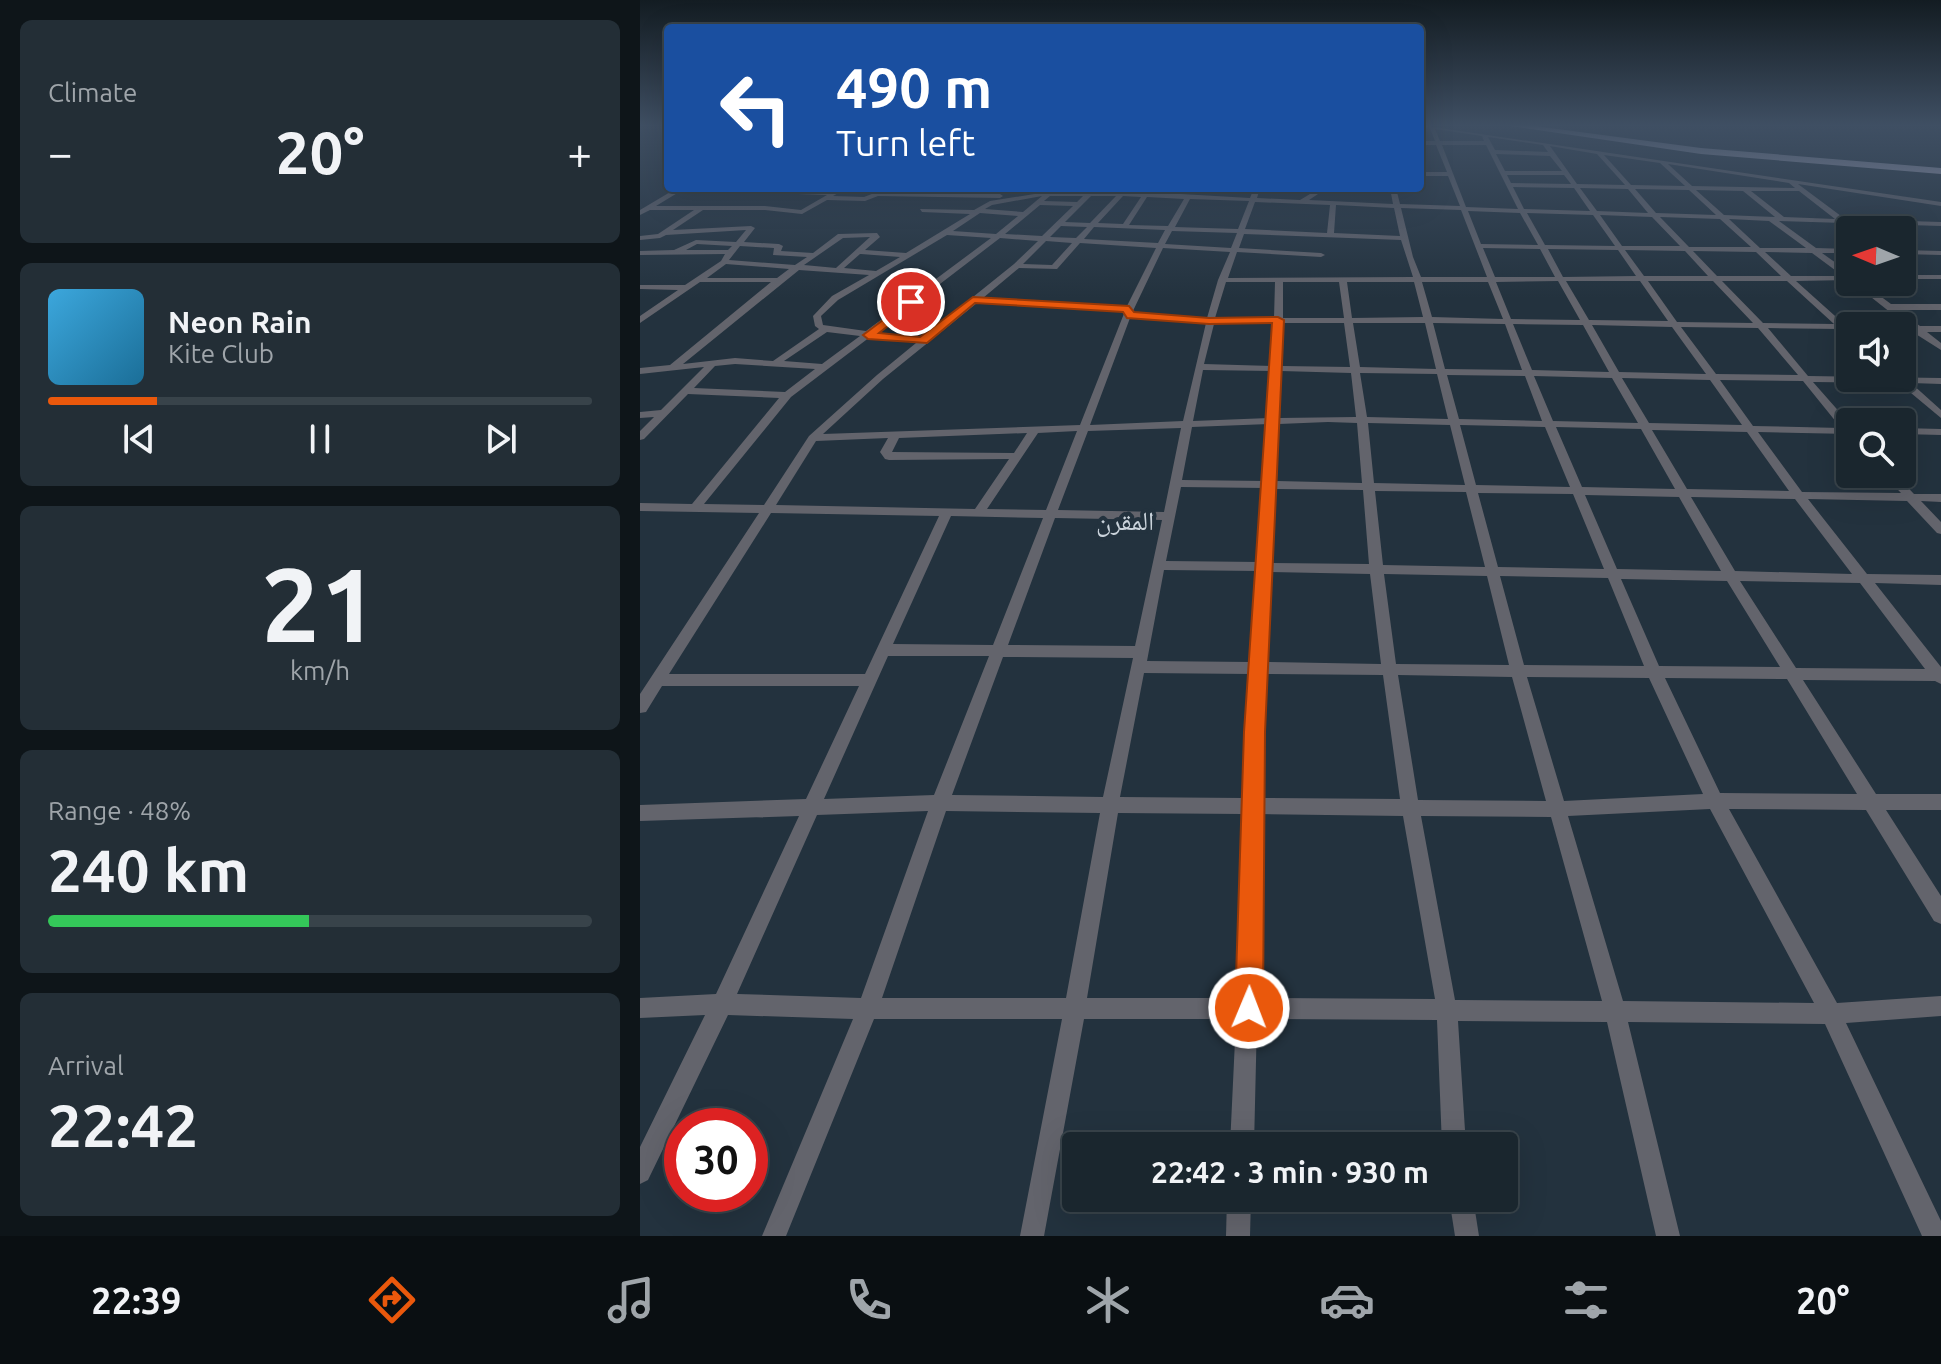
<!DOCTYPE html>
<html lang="en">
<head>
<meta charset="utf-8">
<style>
	:root { --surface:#1a262e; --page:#232e36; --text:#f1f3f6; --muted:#9fa5aa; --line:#38434a; --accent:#ea580c }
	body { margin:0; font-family:Ubuntu,"Noto Naskh Arabic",sans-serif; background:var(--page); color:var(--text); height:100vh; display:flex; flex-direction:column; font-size:30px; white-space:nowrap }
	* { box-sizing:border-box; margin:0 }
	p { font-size:26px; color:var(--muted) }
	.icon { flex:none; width:44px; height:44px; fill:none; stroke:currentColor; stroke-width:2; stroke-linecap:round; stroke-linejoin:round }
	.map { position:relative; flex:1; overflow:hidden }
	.side { display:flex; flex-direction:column; gap:20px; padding:20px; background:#0e1519; width:640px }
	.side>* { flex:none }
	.hud { position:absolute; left:24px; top:24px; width:760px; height:168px; border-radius:8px; box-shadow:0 8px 32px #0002,0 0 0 2px var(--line); background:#1a4fa0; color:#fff; overflow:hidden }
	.needle { width:52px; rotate:272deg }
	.tools { position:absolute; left:1196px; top:216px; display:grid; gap:16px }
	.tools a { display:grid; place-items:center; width:80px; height:80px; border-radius:8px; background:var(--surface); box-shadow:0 8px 32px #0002,0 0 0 2px var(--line); font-size:40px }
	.speed { position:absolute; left:24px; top:1108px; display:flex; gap:16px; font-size:40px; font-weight:700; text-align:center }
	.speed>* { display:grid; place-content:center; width:104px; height:104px; border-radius:50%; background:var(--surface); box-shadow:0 8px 32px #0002,0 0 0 2px var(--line); line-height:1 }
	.speed .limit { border:12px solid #d22; background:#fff; color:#111 }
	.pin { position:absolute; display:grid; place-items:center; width:68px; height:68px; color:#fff; margin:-34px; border:4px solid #fff; border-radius:50%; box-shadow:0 2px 8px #0007 }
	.me { position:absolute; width:88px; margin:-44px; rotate:1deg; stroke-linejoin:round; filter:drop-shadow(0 0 6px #0008) }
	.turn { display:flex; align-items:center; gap:28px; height:168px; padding:0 40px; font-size:36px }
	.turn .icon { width:104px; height:104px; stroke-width:2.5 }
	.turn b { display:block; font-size:56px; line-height:68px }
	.big { font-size:60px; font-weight:700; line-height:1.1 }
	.side .card { flex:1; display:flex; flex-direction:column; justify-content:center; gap:12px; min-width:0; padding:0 28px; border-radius:12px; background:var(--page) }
	.side .dial { align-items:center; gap:0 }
	.dial b { font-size:104px; line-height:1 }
	.song { display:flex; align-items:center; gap:24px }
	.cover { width:96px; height:96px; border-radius:12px; background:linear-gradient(135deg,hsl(200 70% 55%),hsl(200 70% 35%)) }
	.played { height:8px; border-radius:4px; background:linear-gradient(90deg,var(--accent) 20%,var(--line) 20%) }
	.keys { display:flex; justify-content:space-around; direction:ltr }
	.heat { display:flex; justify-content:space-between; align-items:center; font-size:44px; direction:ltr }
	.charge { height:12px; border-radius:6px; background:linear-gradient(90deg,#34c759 48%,var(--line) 0) }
	.trip { position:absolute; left:422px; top:1132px; width:456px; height:80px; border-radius:8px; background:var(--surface); box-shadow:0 8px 32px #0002,0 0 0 2px var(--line); font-weight:700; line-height:80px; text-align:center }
	.menu { display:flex; height:128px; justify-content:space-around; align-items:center; background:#0a0f12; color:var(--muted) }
	.menu .icon { width:56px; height:56px }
	.menu .selected { color:var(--accent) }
	.menu b { font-size:36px; color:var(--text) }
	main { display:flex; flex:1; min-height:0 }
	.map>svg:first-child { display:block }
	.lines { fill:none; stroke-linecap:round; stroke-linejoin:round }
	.street { fill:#63646c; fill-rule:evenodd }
	.highway { fill:#aaaabf; fill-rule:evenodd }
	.route { fill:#ea580c; stroke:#983908; stroke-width:2 }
	.labels { text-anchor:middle; stroke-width:8; stroke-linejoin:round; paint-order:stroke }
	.quarter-label { font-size:26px; fill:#cad3db; stroke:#23323e }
</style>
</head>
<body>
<main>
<section class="side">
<div class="card"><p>Climate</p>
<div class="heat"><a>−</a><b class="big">20°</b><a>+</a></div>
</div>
<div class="card">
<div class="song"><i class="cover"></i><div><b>Neon Rain</b><p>Kite Club</p></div></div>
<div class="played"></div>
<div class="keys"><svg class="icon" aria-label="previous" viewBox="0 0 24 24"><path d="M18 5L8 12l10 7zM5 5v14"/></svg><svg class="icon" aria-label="pause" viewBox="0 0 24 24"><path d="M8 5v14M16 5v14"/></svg><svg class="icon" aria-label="next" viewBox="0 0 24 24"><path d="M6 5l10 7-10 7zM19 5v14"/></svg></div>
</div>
<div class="card dial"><b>21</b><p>km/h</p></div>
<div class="card"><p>Range · 48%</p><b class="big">240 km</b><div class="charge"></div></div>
<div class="card"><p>Arrival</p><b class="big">22:42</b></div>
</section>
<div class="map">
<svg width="1301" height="1236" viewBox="0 0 1301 1236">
	<rect width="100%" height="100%" fill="#23323e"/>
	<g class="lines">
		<!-- street -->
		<g class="street">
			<path d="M780,125L1301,202V206L1158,184L1205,219L1301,222V226L1139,221L1176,248L1210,249V253H1182L1210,273V280L1156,281L1204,324L1214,326H1210V330L1204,332L1199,329L1128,328L1168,376L1301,378V384L1271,383L1301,410V418L1259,383L1173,382L1210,424V434L1118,432L1162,492L1261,493L1243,474H1255L1274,494H1301V502L1281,501L1301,522V534L1297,533L1267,501L1168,499L1227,574L1301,575V585L1235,583L1301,667V684L1295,681L1163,680L1236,794H1301V810H1246L1301,896V924L1294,921L1226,810L1089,809L1197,1003L1301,996V1016L1206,1023L1301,1221V1236H1282L1185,1024L988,1022L1040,1236H1016L967,1022L818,1021L826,1146H802L797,1020L617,1019L614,1146H590L596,1019H444L404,1236H380L422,1019H234L146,1236H122L213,1019L88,1015L8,1180L0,1184V1147L65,1015L0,1018V998L76,994L159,816L0,821V805L166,799L219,686H22L6,712L0,713V694L119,513L0,511V503L52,504L139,398L48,394L4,439L0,440V431L14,417L0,418V412L21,410L64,367L0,374V368L30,365L131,282H60L0,323V316L38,290L0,289V285H45L81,261L85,254L0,255V251L34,250L56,240L96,242L106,230L26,235L20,238L0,240V236L18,234L54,210H10L0,215V210L37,188H107L39,192L16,206H125L161,210L187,195L158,194L156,191H192L207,188L193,196L224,197L237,192L360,194L363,196L360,198L238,196L225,201L187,200L162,214L125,210H63L33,230L111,226L115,228L104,242L139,244L143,246L141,251L173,253L198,234L237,233L240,237L225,250L266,253L330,214L282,212L280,209L334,210L350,201L407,192L413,188L416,190L414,192H447L451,188H456L455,192H506L610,198L614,188H620L617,198L660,200L680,188H687L669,200L753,204L750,188H756L760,204L820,206L808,176H780V172H807L796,145H780V141H795L790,128ZM795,129L842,136L844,141H800ZM848,137L903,145L908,152L855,150ZM802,145H846L878,209L826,207ZM910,146L957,154L985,185L937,184ZM856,154L910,156L922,171H865ZM964,155L1020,163L1045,186L991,185ZM1028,164L1149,183L1155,188L1052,186ZM867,175H924L931,184L871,183ZM873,187L934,188L950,211L884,209ZM940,188L988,189L1008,213L957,211ZM995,189L1049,190L1076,215L1016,213ZM1056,190L1103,191L1135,217L1084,215ZM1111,191H1159L1195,219L1144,217ZM402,196L383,212L345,209L352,205ZM410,196H443L437,202L404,201ZM451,196H476L450,223L425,222ZM483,196L501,197L483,224L458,223ZM507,197L544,199L528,226L489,225ZM550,199L609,201L598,229L535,227ZM615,202L690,205L687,233L605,229ZM400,205L433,206L402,236L365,234ZM696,205L754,208L760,236L694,233ZM761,208L821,210L847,277H781L773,257ZM828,211L880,213L898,245L841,244ZM340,213L378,216L356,234L313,231ZM887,213L953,215L975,246L905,245ZM960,215L1012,217L1040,246H982ZM1020,217L1080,219L1111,247H1049ZM1089,219L1129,221L1166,248H1120ZM421,226L447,227L436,238L410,237ZM454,227L525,230L518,243L444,239ZM532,231L597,233L591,248L525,244ZM604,234L761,240L773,277L588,278L597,252L681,257L685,255L681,253L599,248ZM307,235L351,238L226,331L183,325L181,316L198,300ZM230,237L196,268L164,265L203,238ZM360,238L398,241L374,264L282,338L236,333ZM406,241L432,243L412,265L383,264ZM440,243L516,248L487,306L343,298L379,268L417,269ZM57,244L92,246L88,250H46ZM100,246L134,248L133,255L167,257L155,265L89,260ZM523,248L590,252L578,280L567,318L492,313ZM843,248L900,249L915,277H855ZM908,249L978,250L996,276L923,277ZM985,250L1045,251L1068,276H1004ZM1053,251L1116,252L1141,276H1077ZM1125,252L1172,253L1203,276H1151ZM220,254H221L260,257L236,271L204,268ZM86,264L149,269L137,278H67ZM159,270L229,275L192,296L173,316L175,326L179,329L133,361L95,358L43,364ZM918,281L940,320L871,319L856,282ZM926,281H1000L1028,321L949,320ZM1008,281H1073L1113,323L1037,322ZM1082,281H1147L1194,324L1123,323ZM586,282H635L634,318H575ZM643,282H699L704,318H643ZM707,282H774L783,317L712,318ZM782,282H848L863,319L792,317ZM337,303L485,311L440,425L183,434L243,379ZM490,318L566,323L543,421L450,425ZM634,323L632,366L564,364L574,324ZM643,323H704L710,367L642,366ZM713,323H785L796,369L720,367ZM793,323L865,324L882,370L805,369ZM873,324L943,325L969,372L892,370ZM952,325L1032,327L1066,374L979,372ZM1041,327L1118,328L1158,375L1076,374ZM187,332L220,336L182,364L144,361ZM230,337L276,343L237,375L169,436L124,505L64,504L151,397ZM95,364L175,369L145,392L54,388L75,366ZM563,370L632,371L629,418L553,421ZM641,371L711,373L716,417L640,418ZM720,373L797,374L808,419L727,417ZM807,375L885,376L902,421L819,419ZM894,376L972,378L998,423L913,421ZM982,378L1070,380L1102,425L1009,423ZM1080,380L1163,381L1201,428L1113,426ZM688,422L717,423L722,483L637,481L639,424ZM728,423L810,425L825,485L734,483ZM629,424L625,481L542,480L552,427ZM820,425L905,427L930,487L836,485ZM916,427L1001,429L1035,489L942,487ZM541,428L524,512L418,510L448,431ZM1012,430L1107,432L1149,491L1047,489ZM437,431L406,510L347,509L398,433ZM387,433L374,453L252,452L259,438ZM248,438L240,452L245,459L249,460L369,459L335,509L136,505L176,441ZM541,487L624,488L619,562L526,561ZM636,489L723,490L729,564L632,563ZM735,491L826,492L845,567L743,565ZM838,493L933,494L964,569L858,567ZM945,495L1039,497L1081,571L977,569ZM1051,497L1155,499L1212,574L1095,571ZM131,513L299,516L225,674H29ZM311,516L403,518L353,645L253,644ZM415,518L522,520L495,646L368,645ZM524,570L618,571L611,662L507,661ZM631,572L730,574L741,664L626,662ZM744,574L847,576L869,665L756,664ZM860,576L968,578L1004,666L884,665ZM981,579L1087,581L1140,667L1019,666ZM1100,581L1220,583L1285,669L1156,668ZM248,656H349L294,795L184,799ZM363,657L493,658L463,797L312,795ZM504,673L610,674L603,798L480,797ZM625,674L743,675L760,799L620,798ZM758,675L872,677L906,801L778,800ZM887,677L1009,678L1063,794L924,801ZM1025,678L1147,679L1217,794L1080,793ZM1070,809L1174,1003L983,1001L928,816ZM288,811L221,998L97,994L177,815ZM306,811L460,813L426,998H242ZM478,813L602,814L597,998H447ZM620,814L763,816L795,999L617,998ZM781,816L911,817L962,1001L815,1000Z"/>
			<polygon points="1262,250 1301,251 1301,255 1262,254"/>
			<rect x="1262" y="275" width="39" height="4"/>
			<polygon points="1212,282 1221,282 1251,304 1301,304 1301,310 1257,310 1280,326 1301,326 1301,332 1287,332 1301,343 1301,350 1271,331 1270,328"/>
			<polygon points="1262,428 1301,429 1301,435 1262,434"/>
			<polygon points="587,1198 611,1198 610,1236 586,1236"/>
			<polygon points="809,1198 833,1198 839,1236 815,1236"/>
		</g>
		<!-- highway -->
		<polygon class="highway" points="864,125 887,125 1061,148 1301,168 1301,174 1061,154"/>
	</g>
	<!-- sky -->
	<linearGradient id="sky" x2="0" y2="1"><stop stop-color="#131c22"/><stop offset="0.42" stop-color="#3f4f63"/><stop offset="1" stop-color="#3f4f63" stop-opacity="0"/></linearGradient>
	<rect width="1301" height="298" fill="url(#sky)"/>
	<!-- route -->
	<polygon class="route" points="333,297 489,306 494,312 569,318 638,317 644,320 625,732 623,1008 619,1017 609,1021 599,1017 595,1008 604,732 632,323 569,324 487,318 483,312 335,303 287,343 228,339 223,335 271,299 275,300 275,305 239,333 280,337"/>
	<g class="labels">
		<!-- quarter labels -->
		<g class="quarter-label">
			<text x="485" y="530">المقرن</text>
		</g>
	</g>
</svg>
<div class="tools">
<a><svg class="needle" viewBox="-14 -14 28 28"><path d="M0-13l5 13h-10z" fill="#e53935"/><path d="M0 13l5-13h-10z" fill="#9fa5aa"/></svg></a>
<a><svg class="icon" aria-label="sound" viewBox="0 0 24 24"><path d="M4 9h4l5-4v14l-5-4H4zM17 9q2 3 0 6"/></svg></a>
<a><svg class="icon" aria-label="search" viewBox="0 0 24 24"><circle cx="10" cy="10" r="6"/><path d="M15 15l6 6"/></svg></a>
</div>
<div class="speed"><div class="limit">30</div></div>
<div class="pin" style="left:271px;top:302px;background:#d93025"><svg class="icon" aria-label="arrive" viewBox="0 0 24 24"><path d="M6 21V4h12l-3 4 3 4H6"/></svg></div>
<svg class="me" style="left:609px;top:1008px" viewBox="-20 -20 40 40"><circle r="17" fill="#ea580c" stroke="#fff" stroke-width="3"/><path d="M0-11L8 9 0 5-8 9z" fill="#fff"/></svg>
<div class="trip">22:42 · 3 min · 930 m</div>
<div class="hud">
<div class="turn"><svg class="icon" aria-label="left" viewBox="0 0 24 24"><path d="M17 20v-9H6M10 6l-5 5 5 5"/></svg><div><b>490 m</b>Turn left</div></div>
</div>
</div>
</main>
<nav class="menu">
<b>22:39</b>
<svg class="icon selected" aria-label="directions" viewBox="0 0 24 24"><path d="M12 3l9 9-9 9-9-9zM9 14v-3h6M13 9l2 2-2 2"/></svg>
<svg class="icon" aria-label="music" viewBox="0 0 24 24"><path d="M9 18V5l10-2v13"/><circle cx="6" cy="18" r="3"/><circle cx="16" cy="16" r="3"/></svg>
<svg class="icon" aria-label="phone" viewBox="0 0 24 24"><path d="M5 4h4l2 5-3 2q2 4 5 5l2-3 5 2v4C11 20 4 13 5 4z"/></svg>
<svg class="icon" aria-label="climate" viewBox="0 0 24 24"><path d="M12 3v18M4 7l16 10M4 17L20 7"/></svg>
<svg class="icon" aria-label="car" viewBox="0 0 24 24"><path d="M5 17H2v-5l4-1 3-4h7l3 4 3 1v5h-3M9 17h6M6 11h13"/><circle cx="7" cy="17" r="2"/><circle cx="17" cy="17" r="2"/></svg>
<svg class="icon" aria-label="filters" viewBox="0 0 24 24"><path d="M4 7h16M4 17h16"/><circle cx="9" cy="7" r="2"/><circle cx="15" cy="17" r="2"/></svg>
<b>20°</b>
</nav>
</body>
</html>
